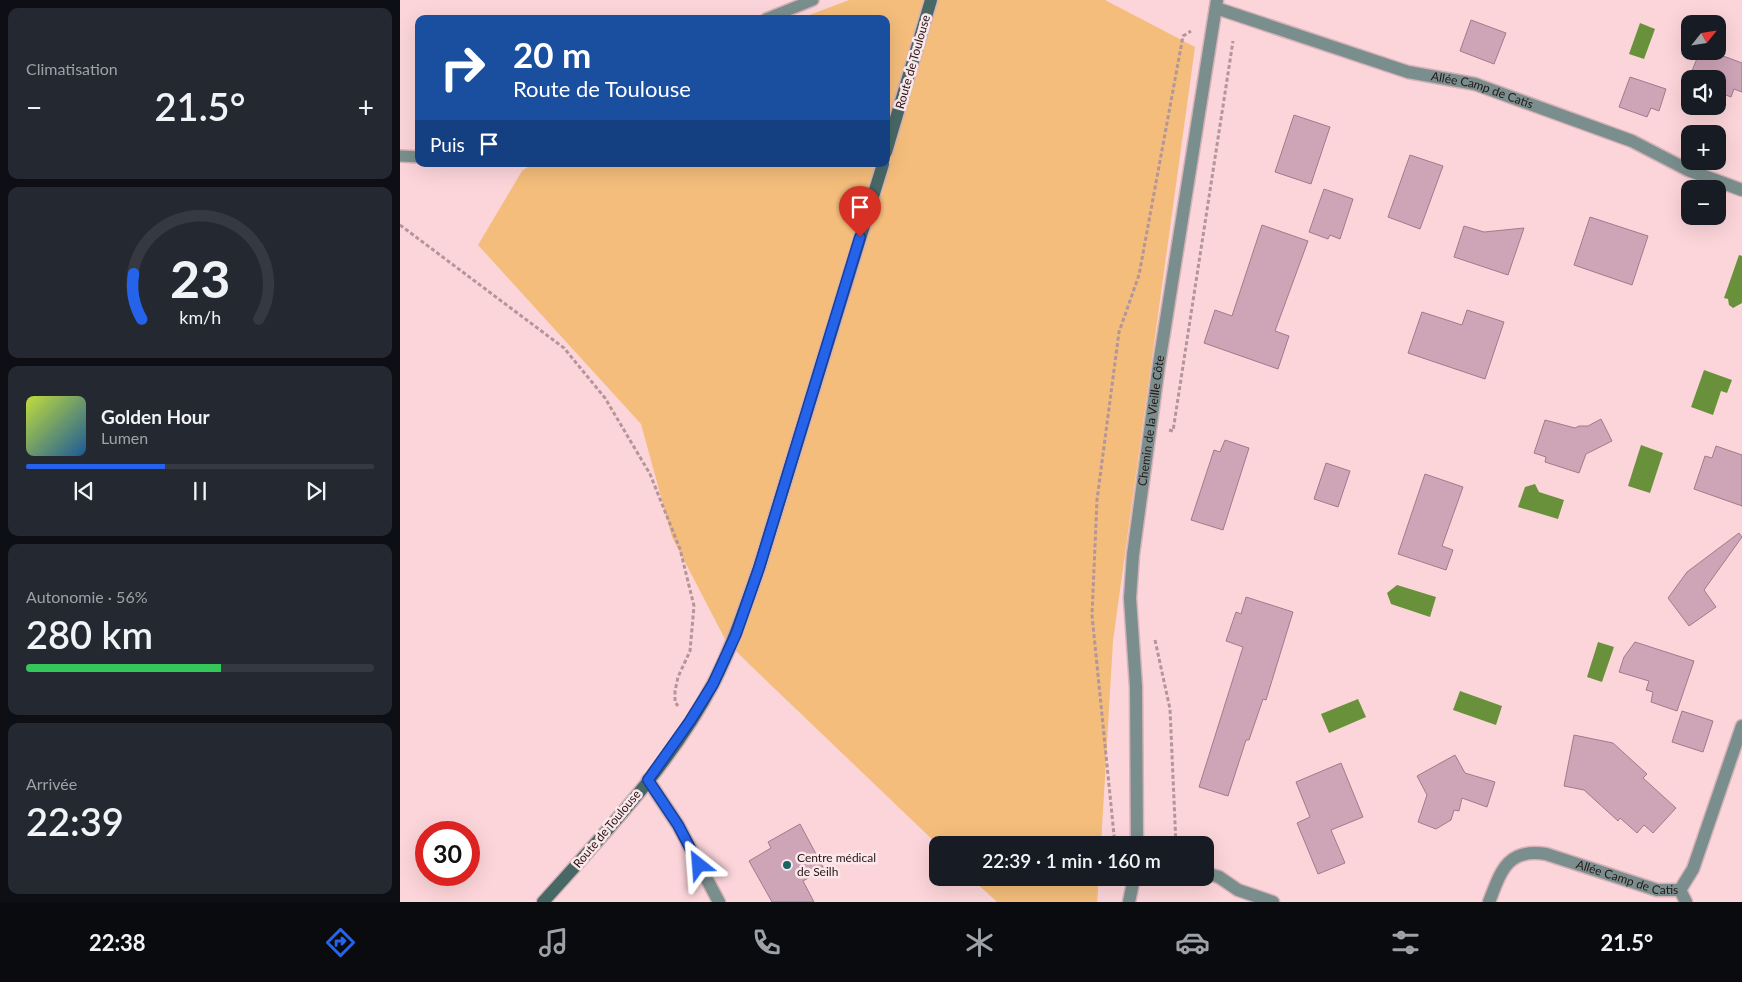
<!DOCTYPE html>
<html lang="fr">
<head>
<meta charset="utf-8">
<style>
	:root { --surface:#171b24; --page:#242831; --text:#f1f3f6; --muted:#9ea1a6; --line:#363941; --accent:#2563eb }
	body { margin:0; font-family:Lato,sans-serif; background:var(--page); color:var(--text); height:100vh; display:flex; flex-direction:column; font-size:19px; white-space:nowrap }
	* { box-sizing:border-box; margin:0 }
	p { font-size:16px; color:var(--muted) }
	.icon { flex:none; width:28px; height:28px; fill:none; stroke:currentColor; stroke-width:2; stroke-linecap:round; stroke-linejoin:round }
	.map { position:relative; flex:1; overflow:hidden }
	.side { display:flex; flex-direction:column; gap:8px; padding:8px; background:#0d0f14; width:400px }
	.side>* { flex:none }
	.top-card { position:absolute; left:15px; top:15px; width:475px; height:152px; border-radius:10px; box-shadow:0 5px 20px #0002; background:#1a4fa0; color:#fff; overflow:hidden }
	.needle { width:32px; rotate:60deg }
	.tools { position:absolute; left:1281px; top:15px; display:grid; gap:10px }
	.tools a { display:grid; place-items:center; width:45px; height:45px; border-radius:10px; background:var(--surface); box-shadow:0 5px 20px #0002; font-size:25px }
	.speed { position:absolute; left:15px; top:821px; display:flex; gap:10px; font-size:25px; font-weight:700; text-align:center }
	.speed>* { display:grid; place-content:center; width:65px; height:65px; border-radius:50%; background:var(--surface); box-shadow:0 5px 20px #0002; line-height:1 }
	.speed .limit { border:8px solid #d22; background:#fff; color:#111 }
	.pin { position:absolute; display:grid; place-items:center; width:42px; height:42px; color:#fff; margin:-51px -21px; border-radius:50% 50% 50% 0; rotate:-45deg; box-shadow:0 0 5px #0007 }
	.pin .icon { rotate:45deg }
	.me { position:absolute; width:55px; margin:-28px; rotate:332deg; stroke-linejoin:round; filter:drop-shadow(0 0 4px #0008) }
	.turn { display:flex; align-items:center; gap:18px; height:105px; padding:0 15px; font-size:22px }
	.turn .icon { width:65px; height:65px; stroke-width:2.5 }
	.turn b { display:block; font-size:35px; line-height:42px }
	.then { display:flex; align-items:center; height:48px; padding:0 15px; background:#0003; gap:10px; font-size:19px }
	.big { font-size:38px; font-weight:600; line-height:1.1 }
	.side .widget { flex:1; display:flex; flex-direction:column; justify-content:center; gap:8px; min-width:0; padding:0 18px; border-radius:10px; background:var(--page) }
	.side .dial { align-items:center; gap:0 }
	.dial svg { height:130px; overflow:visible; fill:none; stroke:var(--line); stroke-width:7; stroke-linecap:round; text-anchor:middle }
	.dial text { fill:var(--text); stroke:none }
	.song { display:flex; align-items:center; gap:15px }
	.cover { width:60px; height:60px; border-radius:8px; background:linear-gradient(135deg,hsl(70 70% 55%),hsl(210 70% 35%)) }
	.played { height:5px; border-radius:2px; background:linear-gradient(90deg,var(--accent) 40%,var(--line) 40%) }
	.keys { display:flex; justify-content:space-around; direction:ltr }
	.heat { display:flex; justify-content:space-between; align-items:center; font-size:28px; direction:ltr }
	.charge { height:8px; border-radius:4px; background:linear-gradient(90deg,#34c759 56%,var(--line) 0) }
	.trip { position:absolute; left:529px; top:836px; width:285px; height:50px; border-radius:10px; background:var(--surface); box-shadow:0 5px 20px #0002; font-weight:600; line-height:50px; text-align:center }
	.tabs { display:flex; height:80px; justify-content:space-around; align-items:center; background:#090b0e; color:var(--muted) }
	.tabs .icon { width:35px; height:35px }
	.tabs .current { color:var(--accent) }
	.tabs b { font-size:22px; color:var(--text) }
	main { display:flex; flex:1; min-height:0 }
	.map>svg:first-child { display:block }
	.green { fill:#f4bd7b }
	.water { fill:#69913b }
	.building { fill:#cea4b7; stroke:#a27a8c }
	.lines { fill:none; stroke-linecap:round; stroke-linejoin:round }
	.lane-casing { stroke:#d5b2b7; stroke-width:14 }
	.street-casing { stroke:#d5b2b7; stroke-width:15 }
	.secondary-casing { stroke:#d5b2b7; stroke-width:15 }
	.path { stroke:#b49599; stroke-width:3; stroke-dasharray:4 2.5; stroke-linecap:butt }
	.lane { stroke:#7a8f8d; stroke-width:11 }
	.street { stroke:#7a8f8d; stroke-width:12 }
	.secondary { stroke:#486866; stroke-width:12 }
	.route-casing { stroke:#184099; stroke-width:12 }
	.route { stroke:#2563eb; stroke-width:9 }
	.poi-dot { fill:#186562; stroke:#fce8ea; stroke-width:2 }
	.labels { text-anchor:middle; stroke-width:5; stroke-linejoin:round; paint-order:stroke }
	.street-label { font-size:12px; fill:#261518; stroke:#fce8ea }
	.poi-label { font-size:12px; fill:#261518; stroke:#fce8ea; text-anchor:start }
</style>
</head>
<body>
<main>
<section class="side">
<div class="widget"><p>Climatisation</p>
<div class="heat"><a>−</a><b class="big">21.5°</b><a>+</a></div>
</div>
<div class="widget dial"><svg viewBox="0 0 100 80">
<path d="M14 69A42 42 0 1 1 86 69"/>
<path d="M14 69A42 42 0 0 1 9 41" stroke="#2563eb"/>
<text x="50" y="56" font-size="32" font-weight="700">23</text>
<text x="50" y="72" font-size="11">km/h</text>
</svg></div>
<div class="widget">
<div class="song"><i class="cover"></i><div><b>Golden Hour</b><p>Lumen</p></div></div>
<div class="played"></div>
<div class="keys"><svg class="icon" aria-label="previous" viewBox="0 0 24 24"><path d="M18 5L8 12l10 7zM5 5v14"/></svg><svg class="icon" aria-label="pause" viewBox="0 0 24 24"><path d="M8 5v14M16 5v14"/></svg><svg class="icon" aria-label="next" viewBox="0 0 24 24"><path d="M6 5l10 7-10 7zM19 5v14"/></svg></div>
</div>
<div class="widget"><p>Autonomie · 56%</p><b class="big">280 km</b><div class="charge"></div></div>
<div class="widget"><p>Arrivée</p><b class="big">22:39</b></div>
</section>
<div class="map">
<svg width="1342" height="902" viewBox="0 0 1342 902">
	<rect width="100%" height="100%" fill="#fcd5da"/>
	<!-- green -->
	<g class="green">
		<polygon points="449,0 705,0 795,47 713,641 701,845 538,845 349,664 326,641 272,537 241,424 78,245 122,171 132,164 486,164 486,19 399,19"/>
		<polygon points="571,878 699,878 697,902 597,902"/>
	</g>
	<!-- water -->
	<g class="water">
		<polygon points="1240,23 1255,29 1244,59 1229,54"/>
		<polygon points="1339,255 1342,256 1342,303 1333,308 1329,305 1328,299 1324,298"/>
		<polygon points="1304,370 1332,380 1327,393 1321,391 1313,415 1291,407"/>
		<polygon points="1241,445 1263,453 1250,493 1228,486"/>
		<polygon points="1135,484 1139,492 1164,500 1158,519 1118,507 1125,487"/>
		<polygon points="997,585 1036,597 1030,617 991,604 987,593"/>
		<polygon points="1198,642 1214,647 1202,682 1187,677"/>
		<polygon points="1060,691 1102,706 1096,725 1053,710"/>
		<polygon points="958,699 966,717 929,733 921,714"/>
	</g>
	<!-- building -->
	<g class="building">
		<polygon points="1071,20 1106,33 1094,64 1060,51"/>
		<polygon points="1300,51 1310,51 1342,63 1342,92 1334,89 1331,97 1318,92 1318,79 1290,79 1290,82 1288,81"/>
		<polygon points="1230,77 1266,89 1259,111 1251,108 1247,117 1219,107"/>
		<polygon points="894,115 930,127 911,184 875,172"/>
		<polygon points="1010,155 1043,166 1020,229 988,217"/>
		<polygon points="924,189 953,199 940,239 930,235 928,239 909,232"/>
		<polygon points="1190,217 1248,236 1232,285 1174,265"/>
		<polygon points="862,225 908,241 875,331 889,336 878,369 804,343 815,310 832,316"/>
		<polygon points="1064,226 1084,232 1124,228 1108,275 1054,257"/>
		<polygon points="1067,310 1104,322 1085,379 1008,353 1022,312 1062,325"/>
		<polygon points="1201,419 1212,441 1186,454 1179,473 1145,462 1146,457 1134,453 1145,420 1175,428 1179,426 1188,426"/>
		<polygon points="825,440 849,448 823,530 791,520 814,450 820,452"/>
		<polygon points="1316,446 1342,455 1342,506 1294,489 1305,456 1312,458"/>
		<polygon points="926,463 950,471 938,507 914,499"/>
		<polygon points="1025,474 1063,487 1042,546 1053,550 1046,570 998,554"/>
		<polygon points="1339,533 1342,537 1304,590 1316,607 1289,626 1268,598 1287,572"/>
		<polygon points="846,597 893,612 866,700 863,699 849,740 846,740 828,796 799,787 843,647 826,641 836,612 841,614"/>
		<polygon points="1235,642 1294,661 1277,711 1251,702 1253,692 1246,690 1249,681 1219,672 1224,657"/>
		<polygon points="1282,711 1313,721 1303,752 1272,742"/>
		<polygon points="1174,735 1213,743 1247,774 1243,778 1276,808 1253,833 1244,825 1237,833 1220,818 1218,821 1184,790 1164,786"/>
		<polygon points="1055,755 1065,773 1095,782 1087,807 1062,798 1059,811 1054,810 1051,820 1036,829 1018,822 1027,795 1017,776"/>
		<polygon points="941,763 963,817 931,830 945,863 918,874 897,823 910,817 896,782"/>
		<polygon points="400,824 424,869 403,881 414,902 372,902 349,861 371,848 368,842"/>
	</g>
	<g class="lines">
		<!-- lane casing -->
		<g class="lane-casing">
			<g id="lane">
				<polyline points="366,19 413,0"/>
				<polyline points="0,156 19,157"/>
			</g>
		</g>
		<!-- street casing -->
		<g class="street-casing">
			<g id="street">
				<path id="s1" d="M816,8L1008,72L1075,84L1232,141L1288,170L1342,190"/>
				<polyline points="248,780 278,825 319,902"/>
				<path id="s2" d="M737,845L736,687L730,598L733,555L759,364L817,0"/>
				<polyline points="805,873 819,877 838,890 873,902"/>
				<polyline points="1280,890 1286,902"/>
				<polyline points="729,902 734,878"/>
				<path id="s3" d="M1089,902C1101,871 1107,848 1146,854L1257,890H1280L1293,869L1342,726"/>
			</g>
		</g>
		<!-- secondary casing -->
		<g class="secondary-casing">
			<g id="secondary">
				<polyline points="486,152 531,0"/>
				<path d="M143,902C203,835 271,764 313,684C332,647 345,607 359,568L483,164"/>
			</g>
		</g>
		<!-- path -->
		<g class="path">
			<polyline points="0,225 164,348 205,398 250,474 280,549 294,606 290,651 278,677 275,691 275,702 278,706"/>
			<polyline points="769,430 773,431 833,41"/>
			<polyline points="755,640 770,709 776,845"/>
			<polyline points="715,845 692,615 697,500 719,332 739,275 783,36 791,31"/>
		</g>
		<!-- lane -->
		<use href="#lane" class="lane"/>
		<!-- street -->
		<use href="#street" class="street"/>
		<!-- secondary -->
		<use href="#secondary" class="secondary"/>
	</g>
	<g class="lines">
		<!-- route casing -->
		<g class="route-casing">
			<polyline id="route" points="299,865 278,825 248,780 290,721 313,684 336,634 359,568 460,237"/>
		</g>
		<!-- route -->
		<use href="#route" class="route"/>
	</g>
	<!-- markers -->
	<circle class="poi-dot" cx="387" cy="865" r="5"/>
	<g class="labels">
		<!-- street labels -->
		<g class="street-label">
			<text transform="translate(513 62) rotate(-74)" y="4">Route de Toulouse</text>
			<text dy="4" stroke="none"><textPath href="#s1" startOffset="279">Allée Camp de Catis</textPath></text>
			<text dy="4" stroke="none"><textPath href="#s2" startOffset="426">Chemin de la Vieille Côte</textPath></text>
			<text transform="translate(207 829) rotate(-50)" y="4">Route de Toulouse</text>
			<text dy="4" stroke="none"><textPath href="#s3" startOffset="169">Allée Camp de Catis</textPath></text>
		</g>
		<!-- poi labels -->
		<g class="poi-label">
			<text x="397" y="862">Centre médical<tspan x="397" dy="14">de Seilh</tspan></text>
		</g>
	</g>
</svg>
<div class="tools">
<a><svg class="needle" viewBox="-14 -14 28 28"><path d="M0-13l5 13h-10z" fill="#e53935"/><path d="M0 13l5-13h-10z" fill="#9ea1a6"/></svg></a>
<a><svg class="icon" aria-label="sound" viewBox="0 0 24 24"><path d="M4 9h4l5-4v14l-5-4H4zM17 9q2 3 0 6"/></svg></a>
<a>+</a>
<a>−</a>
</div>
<div class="speed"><div class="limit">30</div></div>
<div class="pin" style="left:460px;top:237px;background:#d93025"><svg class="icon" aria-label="arrive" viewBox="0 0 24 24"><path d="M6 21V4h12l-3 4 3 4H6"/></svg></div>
<svg class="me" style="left:299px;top:865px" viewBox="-20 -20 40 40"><path d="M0-17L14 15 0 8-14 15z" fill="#2563eb" stroke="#fff" stroke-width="4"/></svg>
<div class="trip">22:39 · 1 min · 160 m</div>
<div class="top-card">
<div class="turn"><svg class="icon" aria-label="right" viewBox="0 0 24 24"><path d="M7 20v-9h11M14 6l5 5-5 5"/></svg><div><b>20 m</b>Route de Toulouse</div></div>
<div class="then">Puis<svg class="icon" aria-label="arrive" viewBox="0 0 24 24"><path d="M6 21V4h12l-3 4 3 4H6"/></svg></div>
</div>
</div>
</main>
<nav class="tabs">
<b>22:38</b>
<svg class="icon current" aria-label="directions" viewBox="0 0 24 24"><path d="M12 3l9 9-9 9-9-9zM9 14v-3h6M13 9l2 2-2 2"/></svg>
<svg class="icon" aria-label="music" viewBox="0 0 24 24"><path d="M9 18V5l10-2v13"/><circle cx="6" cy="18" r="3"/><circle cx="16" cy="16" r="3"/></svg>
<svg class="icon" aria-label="phone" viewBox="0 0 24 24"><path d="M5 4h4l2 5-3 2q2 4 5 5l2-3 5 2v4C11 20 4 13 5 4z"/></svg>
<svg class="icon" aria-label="climate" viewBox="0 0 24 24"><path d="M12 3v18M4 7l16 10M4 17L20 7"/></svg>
<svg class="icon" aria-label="car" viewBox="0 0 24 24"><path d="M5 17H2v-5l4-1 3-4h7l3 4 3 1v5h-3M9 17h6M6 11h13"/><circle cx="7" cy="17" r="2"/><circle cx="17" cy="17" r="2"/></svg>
<svg class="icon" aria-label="filters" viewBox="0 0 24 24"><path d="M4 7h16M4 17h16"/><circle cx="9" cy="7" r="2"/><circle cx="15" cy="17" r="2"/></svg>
<b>21.5°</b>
</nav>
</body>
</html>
